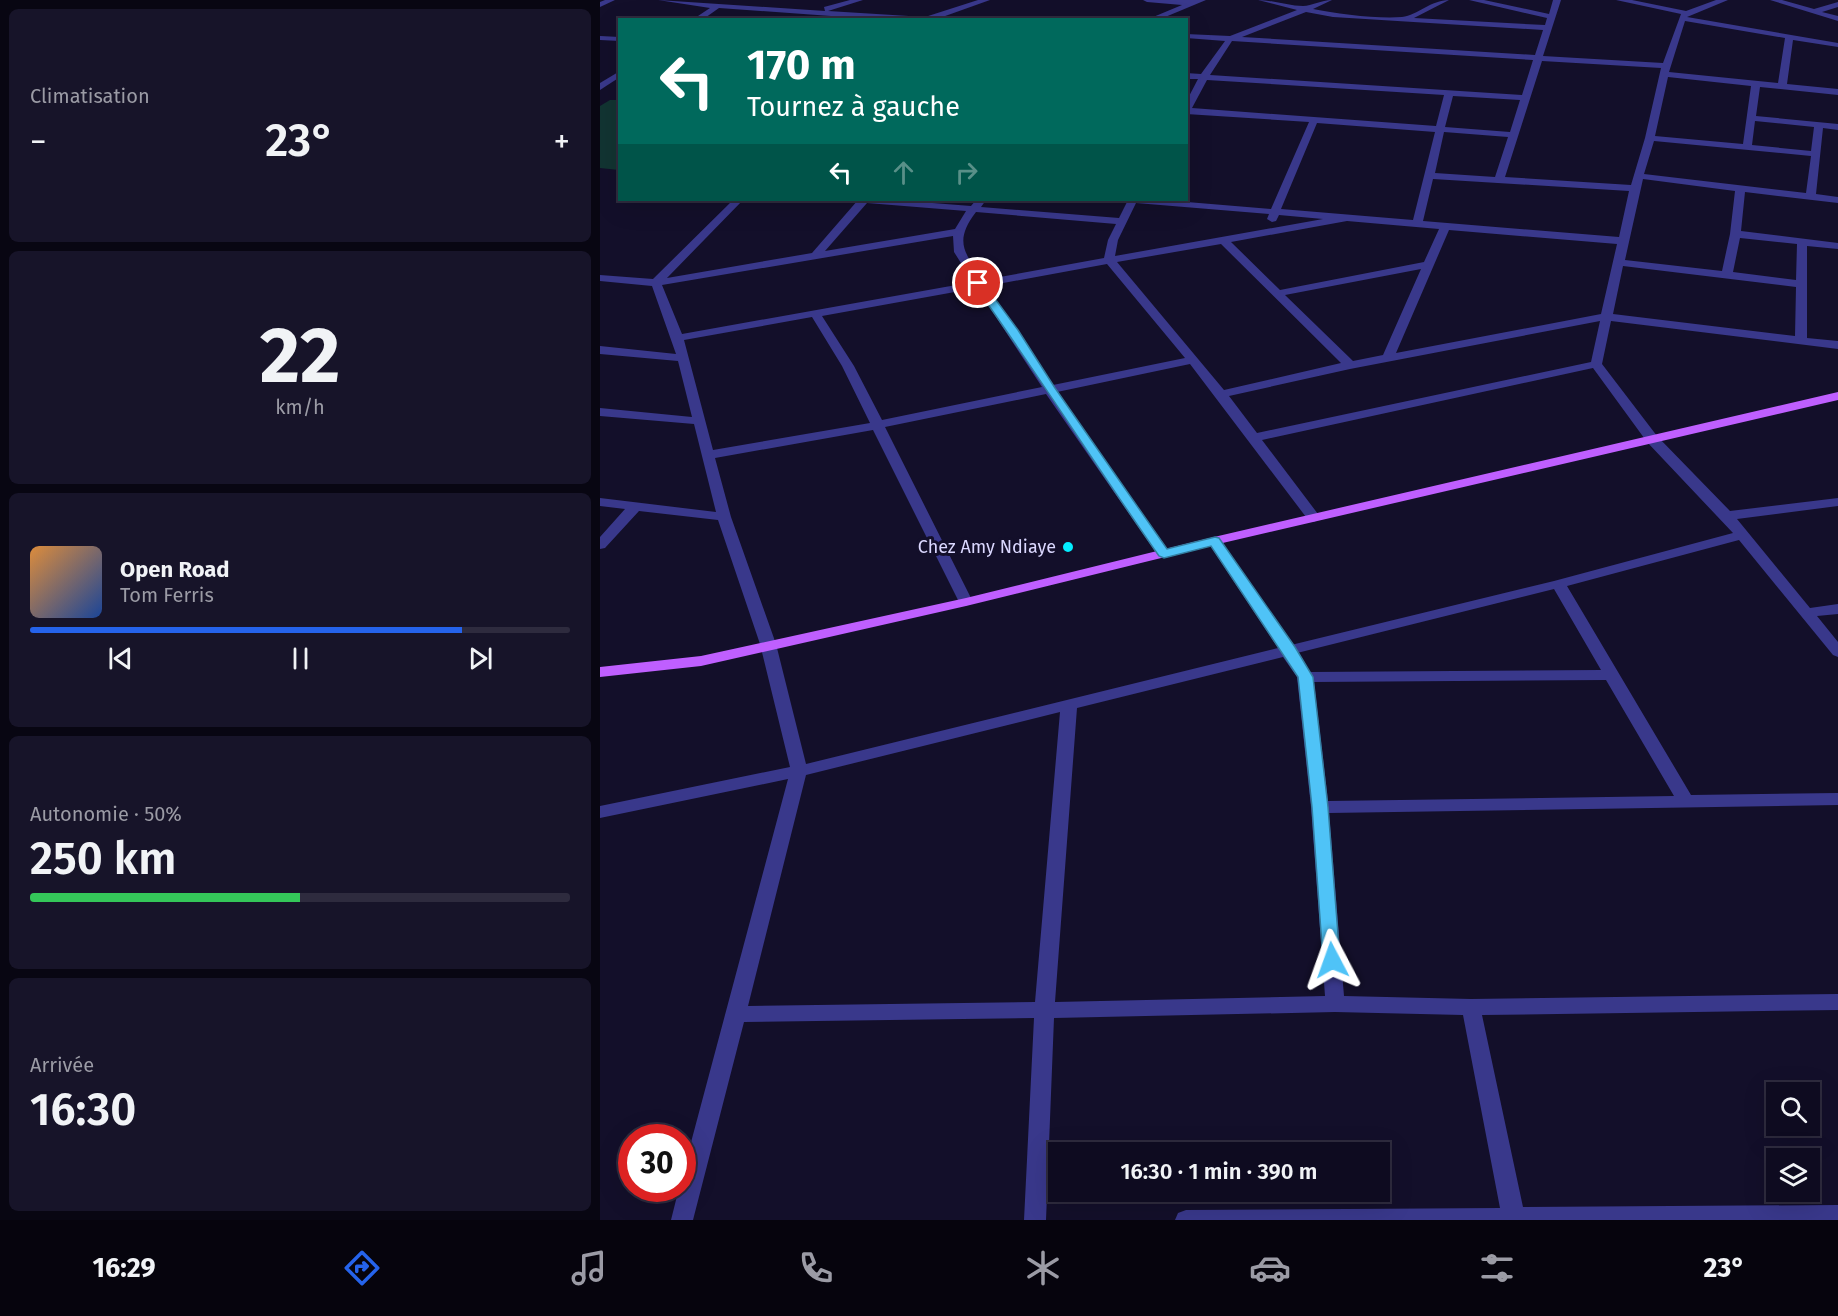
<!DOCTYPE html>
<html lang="fr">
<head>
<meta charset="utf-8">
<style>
	:root { --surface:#0e0b20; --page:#171429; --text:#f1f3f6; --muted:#9b9ba5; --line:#2e2b3e; --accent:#2563eb }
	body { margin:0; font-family:"Fira Sans",sans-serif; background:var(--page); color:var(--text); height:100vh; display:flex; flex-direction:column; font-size:22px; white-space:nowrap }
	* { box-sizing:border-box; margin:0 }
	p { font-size:20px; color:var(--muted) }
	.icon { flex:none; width:33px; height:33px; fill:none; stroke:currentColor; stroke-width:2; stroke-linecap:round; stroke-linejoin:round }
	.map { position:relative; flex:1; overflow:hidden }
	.details { display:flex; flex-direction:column; gap:9px; padding:9px; background:#080612; width:600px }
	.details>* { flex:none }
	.banner { position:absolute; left:18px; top:18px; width:570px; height:183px; border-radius:0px; box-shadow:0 6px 24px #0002,0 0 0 2px var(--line); background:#00695c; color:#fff; overflow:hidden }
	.controls { position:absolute; left:1166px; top:1082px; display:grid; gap:12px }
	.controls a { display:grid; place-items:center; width:54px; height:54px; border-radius:0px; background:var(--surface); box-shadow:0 6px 24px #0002,0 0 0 2px var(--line); font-size:30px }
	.speed { position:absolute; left:18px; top:1124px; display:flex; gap:12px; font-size:30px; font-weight:700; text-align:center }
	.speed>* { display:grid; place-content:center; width:78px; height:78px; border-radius:50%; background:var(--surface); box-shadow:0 6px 24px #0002,0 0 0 2px var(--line); line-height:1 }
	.speed .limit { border:9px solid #d22; background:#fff; color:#111 }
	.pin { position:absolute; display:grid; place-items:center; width:51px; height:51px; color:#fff; margin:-26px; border:3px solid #fff; border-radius:50%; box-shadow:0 2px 6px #0007 }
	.me { position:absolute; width:66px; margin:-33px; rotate:356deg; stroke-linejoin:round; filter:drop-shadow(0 0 4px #0008) }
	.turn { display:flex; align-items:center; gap:21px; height:126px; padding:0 30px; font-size:27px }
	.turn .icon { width:78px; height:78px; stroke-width:2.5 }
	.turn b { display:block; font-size:42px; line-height:51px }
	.lanes { display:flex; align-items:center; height:57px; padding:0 30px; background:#0003; justify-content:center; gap:30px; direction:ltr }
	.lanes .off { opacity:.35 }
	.big { font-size:45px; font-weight:600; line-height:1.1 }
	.details .tile { flex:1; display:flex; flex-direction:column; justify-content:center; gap:9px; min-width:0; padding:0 21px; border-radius:9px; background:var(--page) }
	.details .dial { align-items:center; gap:0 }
	.dial b { font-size:78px; line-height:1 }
	.song { display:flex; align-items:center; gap:18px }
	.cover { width:72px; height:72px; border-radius:9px; background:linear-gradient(135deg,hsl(30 70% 55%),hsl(220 70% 35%)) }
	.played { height:6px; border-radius:3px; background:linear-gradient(90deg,var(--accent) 80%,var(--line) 80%) }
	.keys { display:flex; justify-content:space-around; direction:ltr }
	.heat { display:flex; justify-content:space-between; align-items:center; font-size:33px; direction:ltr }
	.charge { height:9px; border-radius:4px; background:linear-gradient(90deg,#34c759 50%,var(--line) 0) }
	.trip { position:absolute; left:448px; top:1142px; width:342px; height:60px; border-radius:0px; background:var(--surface); box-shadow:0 6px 24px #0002,0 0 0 2px var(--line); font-weight:600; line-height:60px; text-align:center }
	.dock { display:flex; height:96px; justify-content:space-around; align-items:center; background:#06040d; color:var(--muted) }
	.dock .icon { width:42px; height:42px }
	.dock .active { color:var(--accent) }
	.dock b { font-size:27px; color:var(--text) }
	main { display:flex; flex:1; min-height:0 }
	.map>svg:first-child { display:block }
	.green { fill:#123432 }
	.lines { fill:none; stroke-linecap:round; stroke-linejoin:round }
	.minor { fill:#39388b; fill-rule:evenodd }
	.major { fill:#bf5fff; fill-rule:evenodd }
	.route { fill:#4fc3f7; stroke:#337fa1; stroke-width:1.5 }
	.poi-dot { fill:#04edff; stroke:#130f2a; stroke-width:2 }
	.labels { text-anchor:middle; stroke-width:6; stroke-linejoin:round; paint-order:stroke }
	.poi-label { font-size:18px; fill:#dbd8ff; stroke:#130f2a; text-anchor:end }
</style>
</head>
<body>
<main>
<section class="details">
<div class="tile"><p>Climatisation</p>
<div class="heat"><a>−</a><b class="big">23°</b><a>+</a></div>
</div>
<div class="tile dial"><b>22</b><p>km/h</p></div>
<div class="tile">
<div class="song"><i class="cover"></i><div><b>Open Road</b><p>Tom Ferris</p></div></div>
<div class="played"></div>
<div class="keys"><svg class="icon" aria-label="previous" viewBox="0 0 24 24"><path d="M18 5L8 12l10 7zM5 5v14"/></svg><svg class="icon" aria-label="pause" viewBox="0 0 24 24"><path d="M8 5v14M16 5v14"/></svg><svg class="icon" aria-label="next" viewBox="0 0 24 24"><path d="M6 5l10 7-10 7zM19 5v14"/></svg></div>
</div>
<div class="tile"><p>Autonomie · 50%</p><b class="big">250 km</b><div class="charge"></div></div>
<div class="tile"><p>Arrivée</p><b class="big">16:30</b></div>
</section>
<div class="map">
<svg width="1238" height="1220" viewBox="0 0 1238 1220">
	<rect width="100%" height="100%" fill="#130f2a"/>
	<!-- green -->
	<polygon class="green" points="10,100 19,100 19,170 0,168 0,106"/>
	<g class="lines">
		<!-- minor -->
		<g class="minor">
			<polygon points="5,0 15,0 0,7 0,2"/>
			<polygon points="58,0 225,11 224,7 250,0 263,0 228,11 325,17 378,0 390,0 334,20 286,20 119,8 102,20 92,20 110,8"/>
			<polygon points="543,0 606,0 558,20 546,20 582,5 547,2"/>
			<path d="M658,0C673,0 688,6 703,6C712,6 721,0 732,0L713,9C737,14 778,19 802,17C818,15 831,0 849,0L814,18L945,25L947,18L869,0H884L949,14L953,0H961L943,56L1063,63L1081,14L1016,0H1032L1086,11L1116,0H1128L1087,17L1238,43V47L1193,40L1187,84L1238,89V95L1160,87L1156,116L1238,124V130L1223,128L1216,194L1238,197V203L1145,192L1141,231L1238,243V249L1207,246V338L1238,341V349L1011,321L1002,364L1057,436L1130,511L1238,498V506L1137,519L1210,608L1238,604V614L1217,616L1238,642V657L1233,655L1139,540L967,586L1091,795L1238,793V805L729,813L744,996L871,999L1238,994V1010L882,1015L923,1207L1238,1205V1220H575L578,1213L586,1210L900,1208L863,1015L735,1012L454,1018L446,1220H424L434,1018L144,1022L93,1220H71L79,1188H82V1176L188,779L0,818V806L190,767L160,644L118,520L39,511L5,548L0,549V537L25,509L0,506V498L116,512L94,424L0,416V408L92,417L78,361L0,354V346L76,354L52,286L0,281V275L53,279L133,200H143L67,278L212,253L258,200H294L371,206L376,200H386L381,207L519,218L528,200H563L671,209L709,122L586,114V102L598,79H586V73L601,74L625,41L586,38V34L630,36L697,10ZM706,12L733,17L943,30L935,55L642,37ZM1085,21L1185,38L1178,83L1069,72ZM632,41L933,60L922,95L610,75ZM942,61L1061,68L1045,138L1031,185L905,177ZM1068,77L1151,86L1143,144L1055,136ZM607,80L844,95L836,126L592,108ZM853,96L920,100L910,132L845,127ZM1155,121L1214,127L1211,151L1152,145ZM717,123L835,132L813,220L681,209ZM844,132L908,137L895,177L835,173ZM1054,141L1211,156L1206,193L1044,174ZM833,179L1029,191L1019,237L823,221ZM1043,179L1135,191L1130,234L1122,271L1025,260ZM267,203L366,211L355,229L225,251ZM536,203L669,214L667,219L672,222L676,221L679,215L723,219L515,256L518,240ZM376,212L516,224L508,240L504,258L383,280C365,253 353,242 376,212ZM747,221L839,229L824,262L680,290L631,242ZM849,230L1017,244L1001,314L796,353ZM353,236L354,252L373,282L82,334L62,285ZM1140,238L1197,244L1196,280L1133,272ZM621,244L741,363L624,390L517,262ZM507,264L585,358L453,385L387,286ZM1023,266L1196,287L1195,336L1013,314ZM821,269L783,355L753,361L685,295ZM377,288L442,387L282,420L254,366L222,316ZM212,317L242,366L270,423L113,450L84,340ZM1000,321L991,362L657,433L629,396L750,369ZM590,364L709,521L714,522L721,518L662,440L993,368L1047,442L1133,533L954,581L691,645L619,538H609L607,541L678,648L206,764L176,644L131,517L115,458L273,430L359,602L366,606L373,602L285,427L446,394L559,557L564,558L571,554L457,392ZM954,589L1001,670L710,672L697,653ZM683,657L697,677L711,807L725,996L455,1002L477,708ZM1006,680L1074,796L728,801L714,682ZM460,712L435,1002L148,1006L206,775Z"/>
			<polygon points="1170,0 1182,0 1214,9 1238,2 1238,7 1222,12 1238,16 1238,21"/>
			<polygon points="0,36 20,37 20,41 0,40"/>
			<polygon points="20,71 20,77 0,90 0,83"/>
		</g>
		<!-- major -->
		<polygon class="major" points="1238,392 1238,400 614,545 366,606 101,666 0,677 0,667 101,656 366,598 614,537"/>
	</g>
	<!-- route -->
	<path class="route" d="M375,281H382L418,330L455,388L567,549L615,537L619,538L695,647L713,677L728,807L740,960L738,965L732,967L725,965L723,960L712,807L698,677L611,546L564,558L559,556C496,466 437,373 373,283Z"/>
	<!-- markers -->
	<circle class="poi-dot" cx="468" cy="547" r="6"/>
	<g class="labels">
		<!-- poi labels -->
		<g class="poi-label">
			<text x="456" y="553">Chez Amy Ndiaye</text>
		</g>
	</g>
</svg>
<div class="controls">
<a><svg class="icon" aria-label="search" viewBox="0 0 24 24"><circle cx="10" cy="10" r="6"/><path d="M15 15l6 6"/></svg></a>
<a><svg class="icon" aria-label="layers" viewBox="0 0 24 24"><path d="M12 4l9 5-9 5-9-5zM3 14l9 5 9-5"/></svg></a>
</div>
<div class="speed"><div class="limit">30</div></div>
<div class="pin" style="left:378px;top:283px;background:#d93025"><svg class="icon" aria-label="arrive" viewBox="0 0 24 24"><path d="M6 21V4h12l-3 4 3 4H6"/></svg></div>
<svg class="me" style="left:732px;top:960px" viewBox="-20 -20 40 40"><path d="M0-17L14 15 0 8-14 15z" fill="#4fc3f7" stroke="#fff" stroke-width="4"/></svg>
<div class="trip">16:30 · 1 min · 390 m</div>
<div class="banner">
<div class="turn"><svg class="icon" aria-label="left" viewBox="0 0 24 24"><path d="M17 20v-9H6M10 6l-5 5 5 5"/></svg><div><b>170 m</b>Tournez à gauche</div></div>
<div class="lanes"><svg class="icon" aria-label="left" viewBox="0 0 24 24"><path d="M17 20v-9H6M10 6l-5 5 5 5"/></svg><svg class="icon off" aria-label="ahead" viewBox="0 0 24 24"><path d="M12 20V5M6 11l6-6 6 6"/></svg><svg class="icon off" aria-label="right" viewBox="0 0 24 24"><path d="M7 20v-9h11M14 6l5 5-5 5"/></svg></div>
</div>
</div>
</main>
<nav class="dock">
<b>16:29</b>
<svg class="icon active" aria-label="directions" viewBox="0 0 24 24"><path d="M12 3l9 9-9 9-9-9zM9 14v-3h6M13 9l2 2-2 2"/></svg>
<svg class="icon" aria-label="music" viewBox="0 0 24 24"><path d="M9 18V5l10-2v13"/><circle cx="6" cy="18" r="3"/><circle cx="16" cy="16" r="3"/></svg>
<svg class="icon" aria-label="phone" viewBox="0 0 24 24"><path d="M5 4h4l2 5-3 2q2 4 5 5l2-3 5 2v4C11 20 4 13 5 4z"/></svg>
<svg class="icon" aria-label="climate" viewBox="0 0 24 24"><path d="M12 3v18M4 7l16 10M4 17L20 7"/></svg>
<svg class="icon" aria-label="car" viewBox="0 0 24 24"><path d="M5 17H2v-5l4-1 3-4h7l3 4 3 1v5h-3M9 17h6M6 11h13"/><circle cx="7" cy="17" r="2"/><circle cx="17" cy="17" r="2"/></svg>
<svg class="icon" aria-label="filters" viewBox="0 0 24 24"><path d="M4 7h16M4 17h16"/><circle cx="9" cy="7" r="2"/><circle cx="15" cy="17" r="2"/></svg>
<b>23°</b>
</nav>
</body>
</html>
